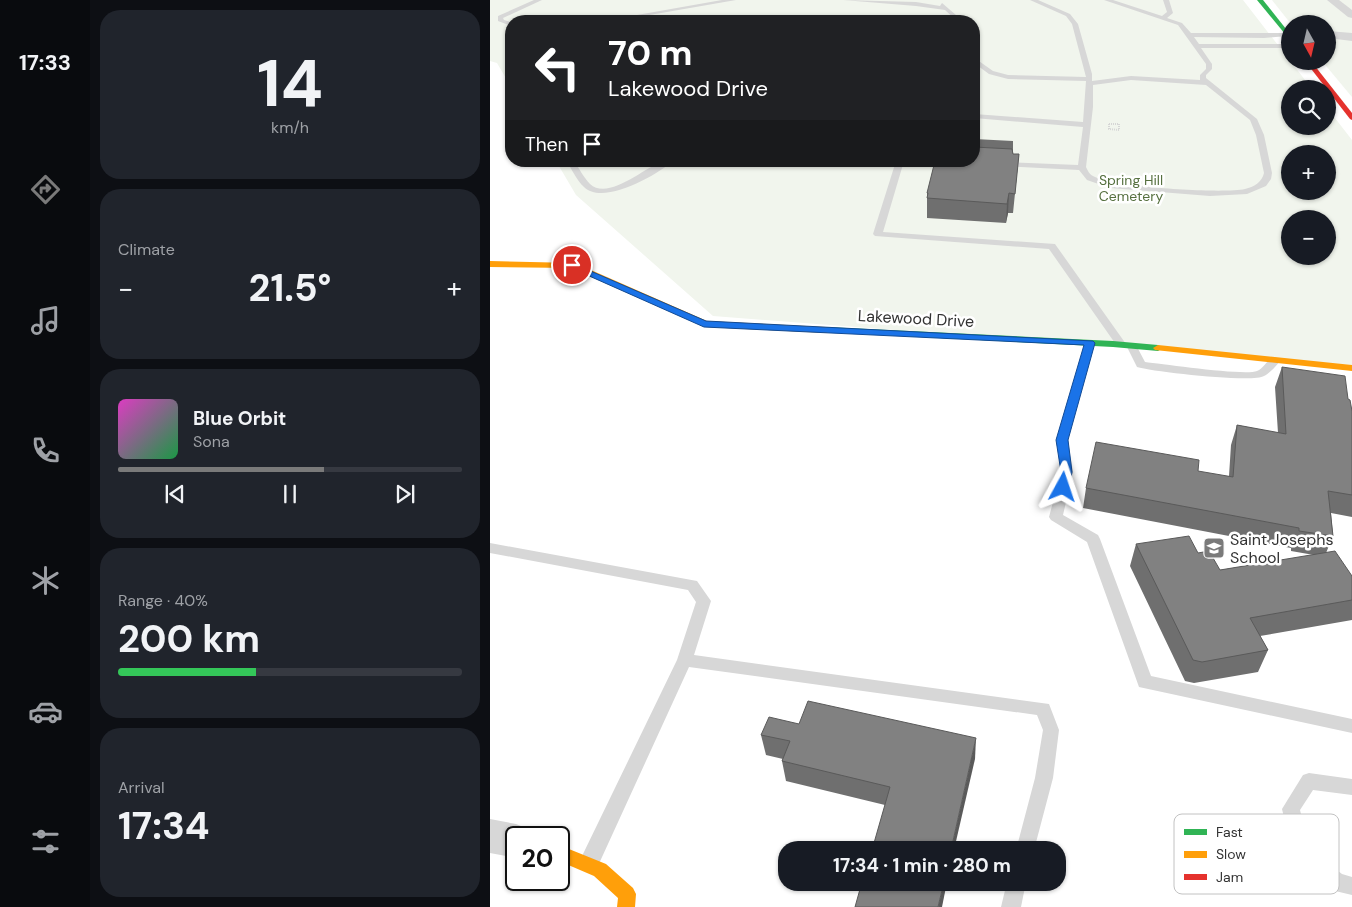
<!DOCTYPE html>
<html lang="en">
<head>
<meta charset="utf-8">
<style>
	:root { --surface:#171b24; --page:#20242c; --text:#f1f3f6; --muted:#9ea1a6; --line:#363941; --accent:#7a7a7a }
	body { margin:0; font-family:"DM Sans",sans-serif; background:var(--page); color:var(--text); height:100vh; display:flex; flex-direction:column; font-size:19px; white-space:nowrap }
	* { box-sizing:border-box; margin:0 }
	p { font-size:16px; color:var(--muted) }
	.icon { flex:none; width:28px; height:28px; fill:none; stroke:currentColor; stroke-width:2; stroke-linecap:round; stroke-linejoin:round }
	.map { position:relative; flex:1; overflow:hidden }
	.details { display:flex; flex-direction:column; gap:10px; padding:10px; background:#0d0f14; width:400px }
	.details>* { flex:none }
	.guide { position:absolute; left:15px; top:15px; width:475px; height:152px; border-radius:20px; box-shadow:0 1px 4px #0004; background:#202124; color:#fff; overflow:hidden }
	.needle { width:32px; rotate:172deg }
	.controls { position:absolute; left:791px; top:15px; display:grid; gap:10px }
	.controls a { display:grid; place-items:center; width:55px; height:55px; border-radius:50%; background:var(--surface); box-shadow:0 1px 4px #0004; font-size:25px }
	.speed { position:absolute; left:15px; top:826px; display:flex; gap:10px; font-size:25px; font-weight:700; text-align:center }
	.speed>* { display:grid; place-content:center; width:65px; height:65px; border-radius:50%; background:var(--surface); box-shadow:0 1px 4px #0004; line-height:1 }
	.speed .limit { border:2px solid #111; border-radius:8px; background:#fff; color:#111 }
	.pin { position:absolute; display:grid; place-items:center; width:42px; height:42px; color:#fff; margin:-21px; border:2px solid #fff; border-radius:50%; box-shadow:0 1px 5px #0007 }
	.me { position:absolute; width:55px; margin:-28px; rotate:5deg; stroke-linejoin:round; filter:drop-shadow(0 0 4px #0008) }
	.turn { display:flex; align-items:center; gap:18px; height:105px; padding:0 20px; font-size:22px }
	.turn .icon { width:65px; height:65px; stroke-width:2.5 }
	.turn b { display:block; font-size:35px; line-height:42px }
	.then { display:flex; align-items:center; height:48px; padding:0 20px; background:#0003; gap:10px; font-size:19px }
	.big { font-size:38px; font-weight:700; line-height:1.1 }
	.details .card { flex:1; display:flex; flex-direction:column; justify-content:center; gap:8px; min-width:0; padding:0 18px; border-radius:20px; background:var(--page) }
	.details .dial { align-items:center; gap:0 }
	.dial b { font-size:65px; line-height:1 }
	.song { display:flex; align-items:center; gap:15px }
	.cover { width:60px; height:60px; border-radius:8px; background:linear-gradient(135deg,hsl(310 70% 55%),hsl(140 70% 35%)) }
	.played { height:5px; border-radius:2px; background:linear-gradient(90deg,var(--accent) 60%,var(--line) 60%) }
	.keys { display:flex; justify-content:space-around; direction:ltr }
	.heat { display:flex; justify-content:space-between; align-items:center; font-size:28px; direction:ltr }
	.charge { height:8px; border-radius:4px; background:linear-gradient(90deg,#34c759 40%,var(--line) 0) }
	.trip { position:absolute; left:288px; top:841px; width:288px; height:50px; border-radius:20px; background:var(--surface); box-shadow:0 1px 4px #0004; font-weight:700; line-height:50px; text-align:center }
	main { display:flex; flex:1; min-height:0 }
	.dock { display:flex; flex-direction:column; width:90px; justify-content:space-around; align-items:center; background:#090b0e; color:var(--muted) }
	.dock .icon { width:35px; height:35px }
	.dock .selected { color:var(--accent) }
	.dock b { font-size:22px; color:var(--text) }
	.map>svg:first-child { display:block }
	.green { fill:#f1f5ed; fill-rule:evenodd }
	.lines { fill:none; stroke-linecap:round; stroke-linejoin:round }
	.path { stroke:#d6d6d6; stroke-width:2; stroke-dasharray:1 1; stroke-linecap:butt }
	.lane { fill:#d7d7d7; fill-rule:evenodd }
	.street { fill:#d7d7d7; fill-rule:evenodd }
	.fast { fill:#30b455; fill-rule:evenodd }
	.slow { fill:#ff9f0a; fill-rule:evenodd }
	.jam { fill:#e5322d; fill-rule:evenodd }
	.wall { fill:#6f6f6f }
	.shaded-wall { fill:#5a5a5a }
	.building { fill:#818181; stroke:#5a5a5a }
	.route { fill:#1a73e8; stroke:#114b97 }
	.labels { text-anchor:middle; stroke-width:5; stroke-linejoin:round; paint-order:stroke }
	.far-park-label { font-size:14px; fill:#56703f; stroke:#fff }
	.street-label { font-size:16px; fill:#333; stroke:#fff }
	.poi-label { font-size:16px; fill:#333; stroke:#fff; text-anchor:start }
	.key { fill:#fff; stroke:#c2c2c2; stroke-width:1 }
	.key-label { font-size:14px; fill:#333 }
</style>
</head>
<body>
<main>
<nav class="dock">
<b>17:33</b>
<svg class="icon selected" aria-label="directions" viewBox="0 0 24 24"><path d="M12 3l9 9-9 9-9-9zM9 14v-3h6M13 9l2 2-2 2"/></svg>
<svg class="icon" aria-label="music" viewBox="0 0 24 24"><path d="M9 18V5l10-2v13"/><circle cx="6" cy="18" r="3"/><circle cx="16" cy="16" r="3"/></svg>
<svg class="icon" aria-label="phone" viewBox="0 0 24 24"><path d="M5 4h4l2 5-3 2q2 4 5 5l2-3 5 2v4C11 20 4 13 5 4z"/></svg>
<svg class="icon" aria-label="climate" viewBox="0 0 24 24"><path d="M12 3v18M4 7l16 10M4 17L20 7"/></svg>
<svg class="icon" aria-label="car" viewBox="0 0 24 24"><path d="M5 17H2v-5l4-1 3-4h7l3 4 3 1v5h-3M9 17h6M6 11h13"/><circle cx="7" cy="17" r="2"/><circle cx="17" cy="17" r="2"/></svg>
<svg class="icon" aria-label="filters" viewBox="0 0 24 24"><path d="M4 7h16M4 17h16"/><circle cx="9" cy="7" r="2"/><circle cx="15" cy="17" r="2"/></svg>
</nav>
<section class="details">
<div class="card dial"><b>14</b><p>km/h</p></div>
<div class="card"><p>Climate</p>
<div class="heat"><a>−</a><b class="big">21.5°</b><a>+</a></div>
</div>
<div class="card">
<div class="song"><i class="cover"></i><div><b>Blue Orbit</b><p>Sona</p></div></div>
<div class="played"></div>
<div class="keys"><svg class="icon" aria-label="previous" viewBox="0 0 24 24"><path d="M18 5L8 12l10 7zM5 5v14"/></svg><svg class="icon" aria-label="pause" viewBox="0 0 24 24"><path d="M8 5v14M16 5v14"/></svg><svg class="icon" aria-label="next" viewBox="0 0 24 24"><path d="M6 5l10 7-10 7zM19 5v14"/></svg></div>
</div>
<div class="card"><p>Range · 40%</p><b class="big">200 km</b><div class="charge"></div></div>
<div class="card"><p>Arrival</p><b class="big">17:34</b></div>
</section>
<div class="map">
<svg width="862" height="907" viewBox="0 0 862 907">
	<rect width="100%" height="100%" fill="#fff"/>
	<!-- green -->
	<g class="green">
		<path d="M0,0H753L822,89H800V126H838V109L862,140V365L223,316L86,195L66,161H484V21H21V87L7,63L0,61ZM800,154H838V191H800ZM800,219H838V256H800Z"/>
		<polygon points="782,0 862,0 862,97 832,61 838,61 838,24 801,24"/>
	</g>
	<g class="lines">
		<!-- path -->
		<polygon class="path" points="619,124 629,124 629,130 619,129"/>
		<!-- lane -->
		<g class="lane">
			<polygon points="44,0 52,0 13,18 14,20 21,22 21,26 8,21 8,16"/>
			<polygon points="232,0 246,0 125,21 113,21"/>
			<polygon points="353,0 426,2 450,6 452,3 473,21 467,21 455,10 426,6"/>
			<path d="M540,0H548L580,14L588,24L602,74V81L641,76L710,80V75L716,69V64L688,25L614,0H623L672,16L677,12L673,0H679L683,13L677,18L692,23L701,33H799L800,34L797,36L774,38L704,37L709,44H800V48H711L722,64V69L716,75V78L767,119L774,135L782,173L781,179L776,186L757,194L720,196L620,188L597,180L589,170L509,166L508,164L512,162L588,165L593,127L484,118V114L593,122L596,81L518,79L499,74L484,63V58L486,59L503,71L518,75L596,77L582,24L576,16ZM641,80L716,85L760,120L766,135L774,173C772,182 764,187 755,189C732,194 621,187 603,176C599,174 598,171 596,167L603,107V85Z"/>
			<path d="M76,161H84C89,168 94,178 100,184C118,201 154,168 171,162C175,161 179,161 183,161C167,175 113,206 94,187C87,181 82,169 76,161Z"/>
			<path d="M406,161H414L393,232L565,244L636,344L645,343L655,362C673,364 755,376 767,371C774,368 777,359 785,357L791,360C787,365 780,373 774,376C763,383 664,372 647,367L636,345L627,346L559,249L385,236L383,234Z"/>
			<polygon points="600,340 605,343 578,440 583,472 573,515 608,535 610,539 661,676 862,719 862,733 649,687 597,542 561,520 559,517 571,472 566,440 595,343"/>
			<polygon points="0,543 207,581 221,601 204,655 559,704 569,730 563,778 544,850 526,850 545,778 553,730 547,715 199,667 107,868 100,870 93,868 91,861 93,854 187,660 206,602 198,590 0,553"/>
			<polygon points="819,773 862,779 862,795 823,790 810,810 820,850 852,874 862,877 862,895 841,890 805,862 803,855 792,809 813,775"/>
			<polygon points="517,882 536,882 531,907 511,907"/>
		</g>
		<!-- street -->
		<g class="street">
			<polygon points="837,0 849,0 862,10 862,18 858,17"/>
			<polygon points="838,31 862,33 862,41 838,38"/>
			<polygon points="0,819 26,824 38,829 42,838 26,838 26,858 0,853"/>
		</g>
		<!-- fast -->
		<g class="fast">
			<polygon points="767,0 773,0 800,34 800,40"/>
			<polygon points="336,327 623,341 668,345 673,348 668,351 623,347 333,332 331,330"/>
		</g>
		<!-- slow -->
		<g class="slow">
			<polygon points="0,261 85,263 217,321 336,327 341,330 336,333 215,327 81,268 0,267"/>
			<polygon points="668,345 862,365 862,371 665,350 663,348"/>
			<polygon points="69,845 116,864 143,888 146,894 145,907 127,907 128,898 104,876 69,861"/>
		</g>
		<!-- jam -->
		<polygon class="jam" points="815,61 821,61 862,113 862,120 860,119"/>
	</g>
	<!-- wall -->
	<g class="wall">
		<polygon points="484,139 523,141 523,154 529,154 523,213 518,213 516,223 437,218 437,193 484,161"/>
		<polygon points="792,367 858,399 862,411 862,517 841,513 843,536 836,553 862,576 862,620 770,636 778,650 768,672 704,683 695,681 640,566 646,544 708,553 730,570 824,555 801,551 801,548 593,508 596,488 739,476 741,445 747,425 788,433 785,387"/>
		<polygon points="309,724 485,759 395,805 296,781 292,761 293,759 276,755 271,735"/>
	</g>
	<!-- shaded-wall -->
	<g class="shaded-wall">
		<polygon points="519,193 518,213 516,223 517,204"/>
		<polygon points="486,738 485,759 464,850 461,850"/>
		<polygon points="454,882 457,882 452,907 448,907"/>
	</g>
	<!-- building -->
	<g class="building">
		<polygon points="484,147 522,149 523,154 529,154 525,194 519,193 517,204 437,198 438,193 437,193 445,161 484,161"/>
		<polygon points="792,367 855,376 858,399 860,400 862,411 862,495 838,491 843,536 809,531 809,528 596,488 606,442 709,460 708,471 743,477 747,425 796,434"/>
		<polygon points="699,536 708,553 719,551 730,570 845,551 862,576 862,600 760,618 778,650 712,662 703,660 646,544"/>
		<polygon points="318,701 486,738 461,850 382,850 400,787 292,761 300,741 271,735 279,717 309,724"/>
		<polygon points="372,882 454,882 448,907 365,907"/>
	</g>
	<!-- route -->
	<polygon class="route" points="82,263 216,321 603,341 605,343 578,440 582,472 579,487 573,491 567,487 571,472 566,440 594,345 214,327 79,267 77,265"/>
	<!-- icons -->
	<defs>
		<g id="school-square" transform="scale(1.125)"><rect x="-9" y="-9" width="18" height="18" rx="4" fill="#7a7a7a" stroke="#fff"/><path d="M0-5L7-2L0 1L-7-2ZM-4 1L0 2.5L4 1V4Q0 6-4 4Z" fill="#fff"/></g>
	</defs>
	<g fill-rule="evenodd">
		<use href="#school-square" x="724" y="548"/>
	</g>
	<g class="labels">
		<!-- far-park labels -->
		<g class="far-park-label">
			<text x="641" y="185">Spring Hill<tspan x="641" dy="16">Cemetery</tspan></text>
		</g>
		<!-- street labels -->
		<g class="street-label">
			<text transform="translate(426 318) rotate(3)" y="6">Lakewood Drive</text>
		</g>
		<!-- poi labels -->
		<g class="poi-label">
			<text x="740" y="545">Saint Josephs<tspan x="740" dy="18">School</tspan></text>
		</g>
	</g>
	<!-- legend -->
	<rect x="684" y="814" width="165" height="80" rx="8" class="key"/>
	<rect x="694" y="829" width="23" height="6" fill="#30b455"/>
	<rect x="694" y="851" width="23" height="7" fill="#ff9f0a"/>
	<rect x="694" y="874" width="23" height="6" fill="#e5322d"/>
	<g class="key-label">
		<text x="726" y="837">Fast</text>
		<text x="726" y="859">Slow</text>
		<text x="726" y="882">Jam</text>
	</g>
</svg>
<div class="controls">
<a><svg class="needle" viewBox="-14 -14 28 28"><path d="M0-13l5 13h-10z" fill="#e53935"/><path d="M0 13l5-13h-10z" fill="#9ea1a6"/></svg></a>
<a><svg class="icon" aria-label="search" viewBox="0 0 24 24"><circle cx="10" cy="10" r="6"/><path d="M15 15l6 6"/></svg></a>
<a>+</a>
<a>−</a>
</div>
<div class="speed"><div class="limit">20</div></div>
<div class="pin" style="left:82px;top:265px;background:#d93025"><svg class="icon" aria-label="arrive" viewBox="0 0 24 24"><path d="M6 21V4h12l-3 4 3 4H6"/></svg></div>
<svg class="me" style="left:573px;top:487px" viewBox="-20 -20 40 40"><path d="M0-17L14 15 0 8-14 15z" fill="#1a73e8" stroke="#fff" stroke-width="4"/></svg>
<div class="trip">17:34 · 1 min · 280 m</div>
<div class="guide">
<div class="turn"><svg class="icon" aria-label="left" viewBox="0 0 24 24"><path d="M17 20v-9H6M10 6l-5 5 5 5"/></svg><div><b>70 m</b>Lakewood Drive</div></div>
<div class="then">Then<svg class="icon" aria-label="arrive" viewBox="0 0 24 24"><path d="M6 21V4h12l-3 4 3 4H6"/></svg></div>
</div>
</div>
</main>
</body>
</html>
